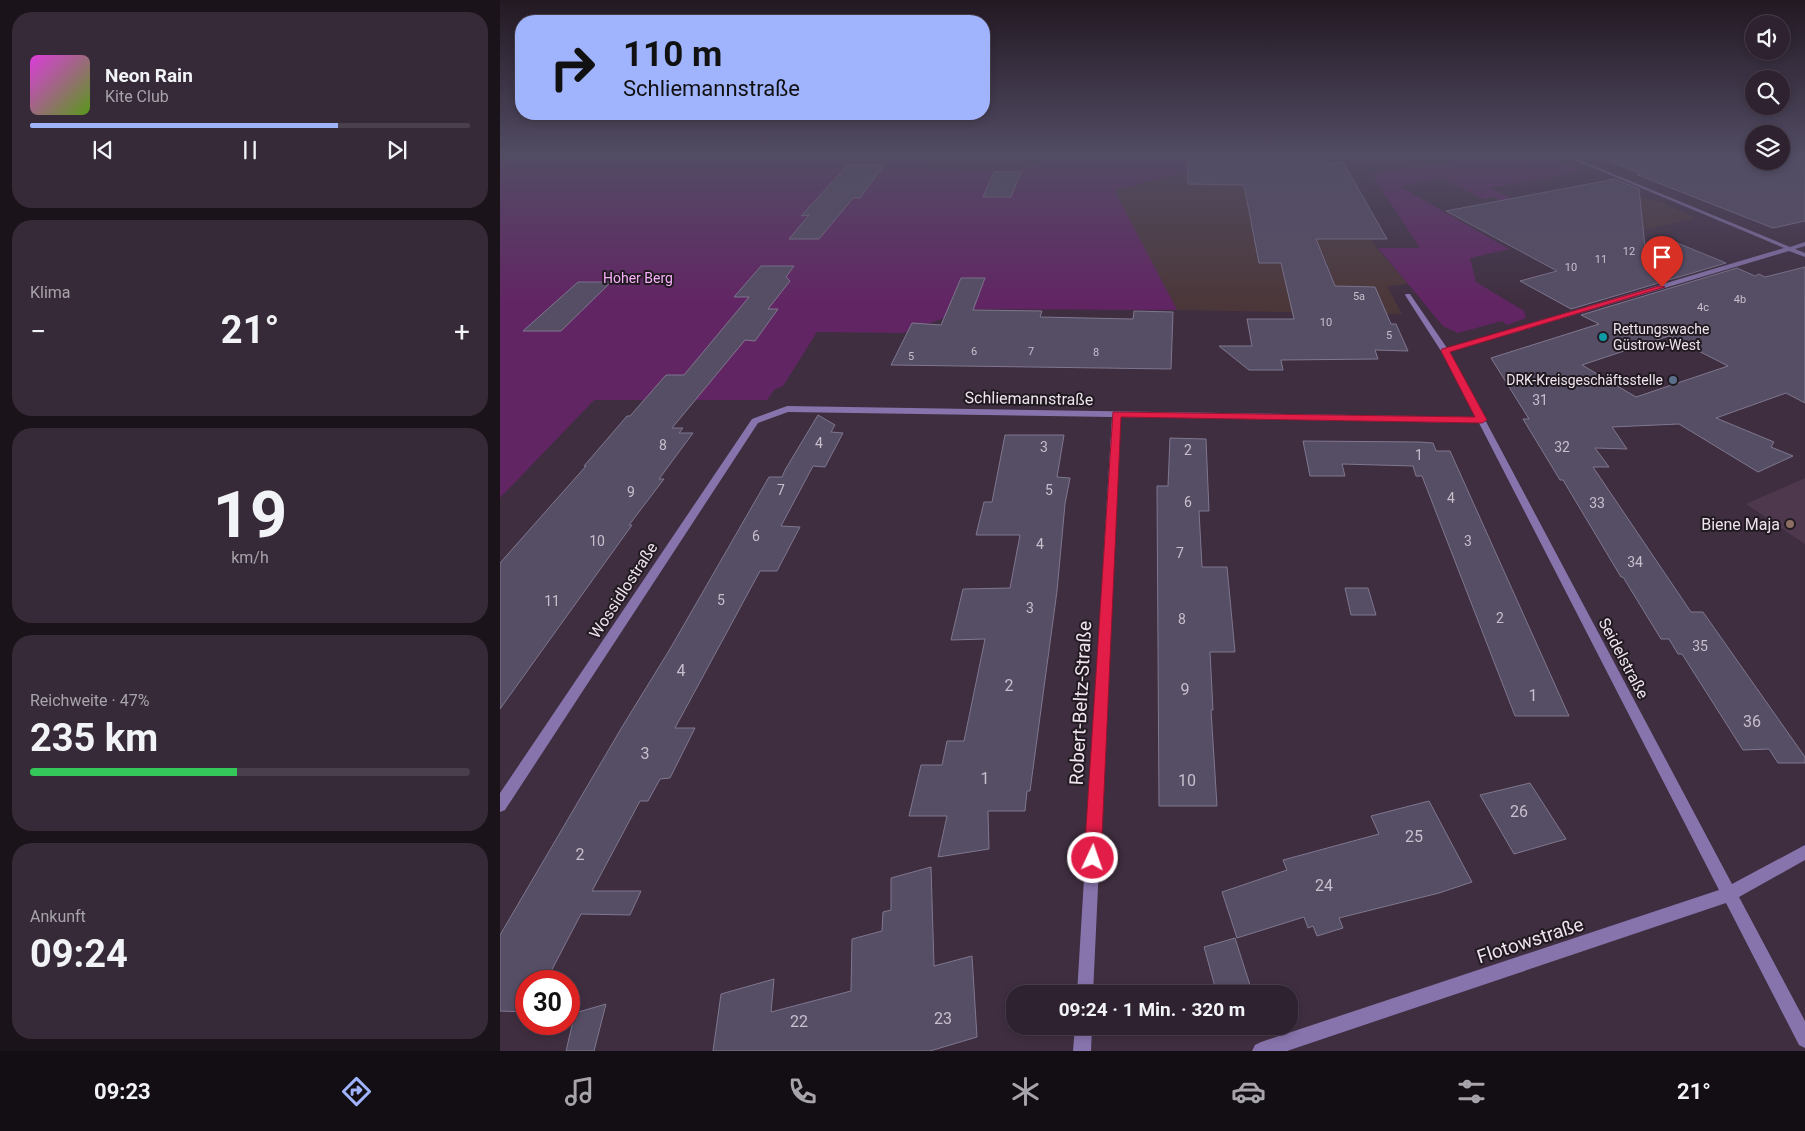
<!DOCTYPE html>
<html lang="de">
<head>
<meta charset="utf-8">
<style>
	:root { --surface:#2f2230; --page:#372a38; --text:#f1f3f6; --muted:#a7a4ab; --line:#4a3f4c; --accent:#a0b3fd }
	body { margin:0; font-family:Roboto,sans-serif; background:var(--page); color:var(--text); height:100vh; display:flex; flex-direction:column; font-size:19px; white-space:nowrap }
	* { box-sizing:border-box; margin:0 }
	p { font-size:16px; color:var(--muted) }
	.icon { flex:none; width:28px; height:28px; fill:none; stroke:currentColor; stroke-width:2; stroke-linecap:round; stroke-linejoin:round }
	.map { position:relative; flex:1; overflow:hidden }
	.details { display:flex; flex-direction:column; gap:12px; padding:12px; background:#1a131a; width:500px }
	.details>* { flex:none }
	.guide { position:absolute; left:15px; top:15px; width:475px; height:105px; border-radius:20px; box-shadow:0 2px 8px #0003,0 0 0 1px var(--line); background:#a0b3fd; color:#111; overflow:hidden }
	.controls { position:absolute; left:1245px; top:15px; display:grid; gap:10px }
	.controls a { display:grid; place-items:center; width:45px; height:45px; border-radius:50%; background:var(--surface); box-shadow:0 2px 8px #0003,0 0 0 1px var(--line); font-size:25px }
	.speed { position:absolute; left:15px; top:970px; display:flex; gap:10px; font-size:25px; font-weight:700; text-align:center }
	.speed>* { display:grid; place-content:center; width:65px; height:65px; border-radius:50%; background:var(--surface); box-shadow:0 2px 8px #0003,0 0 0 1px var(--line); line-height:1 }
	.speed .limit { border:8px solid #d22; background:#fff; color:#111 }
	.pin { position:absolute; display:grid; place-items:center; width:42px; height:42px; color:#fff; margin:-51px -21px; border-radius:50% 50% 50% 0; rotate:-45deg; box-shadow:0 0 5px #0007 }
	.pin .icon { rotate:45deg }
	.me { position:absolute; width:55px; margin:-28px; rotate:3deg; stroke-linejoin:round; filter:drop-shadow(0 0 4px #0008) }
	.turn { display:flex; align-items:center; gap:18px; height:105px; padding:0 25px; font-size:22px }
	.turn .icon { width:65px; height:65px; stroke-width:2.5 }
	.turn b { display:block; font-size:35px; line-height:42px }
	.big { font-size:38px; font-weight:700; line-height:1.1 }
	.details .card { flex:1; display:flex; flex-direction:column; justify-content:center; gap:8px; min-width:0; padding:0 18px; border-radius:20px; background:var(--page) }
	.details .dial { align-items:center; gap:0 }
	.dial b { font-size:65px; line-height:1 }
	.song { display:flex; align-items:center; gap:15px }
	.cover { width:60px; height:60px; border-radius:8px; background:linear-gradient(135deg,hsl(300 70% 55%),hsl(90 70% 35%)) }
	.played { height:5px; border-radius:2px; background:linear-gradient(90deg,var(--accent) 70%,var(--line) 70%) }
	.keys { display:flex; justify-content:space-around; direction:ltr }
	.heat { display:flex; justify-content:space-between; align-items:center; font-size:28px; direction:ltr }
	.charge { height:8px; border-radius:4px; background:linear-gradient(90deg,#34c759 47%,var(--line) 0) }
	.trip { position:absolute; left:506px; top:985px; width:292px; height:50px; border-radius:20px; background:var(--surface); box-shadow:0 2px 8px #0003,0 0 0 1px var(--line); font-weight:700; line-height:50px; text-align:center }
	.tabs { display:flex; height:80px; justify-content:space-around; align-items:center; background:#130e13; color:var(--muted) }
	.tabs .icon { width:35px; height:35px }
	.tabs .on { color:var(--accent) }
	.tabs b { font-size:22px; color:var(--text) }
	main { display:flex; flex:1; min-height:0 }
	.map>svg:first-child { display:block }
	.commercial { fill:#4b3739 }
	.built { fill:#4e384e }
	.green { fill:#622564 }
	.building { fill:#564e65; stroke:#7f778f; fill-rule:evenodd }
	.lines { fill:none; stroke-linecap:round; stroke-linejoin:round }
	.street { fill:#8774ac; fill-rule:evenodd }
	.route { fill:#e11d48; stroke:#92132f }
	.culture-dot { fill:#0f9aa8; stroke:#211a21; stroke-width:2 }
	.service-dot { fill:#5c6f8a; stroke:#211a21; stroke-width:2 }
	.education-dot { fill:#8d6e63; stroke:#211a21; stroke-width:2 }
	.labels { text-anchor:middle; stroke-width:4; stroke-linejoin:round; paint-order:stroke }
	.far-number-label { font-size:11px; fill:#c8becc }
	.far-park-label { font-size:14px; fill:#f9b0fa; stroke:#211a21 }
	.far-poi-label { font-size:14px; fill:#eee3ee; stroke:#211a21; text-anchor:start }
	.number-label { font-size:14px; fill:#c8becc }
	.street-label { font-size:16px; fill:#eee3ee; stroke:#211a21 }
	.poi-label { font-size:16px; fill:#eee3ee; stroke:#211a21; text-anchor:end }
	.near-number-label { font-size:16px; fill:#c8becc }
	.near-street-label { font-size:19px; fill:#eee3ee; stroke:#211a21 }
</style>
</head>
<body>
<main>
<section class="details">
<div class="card">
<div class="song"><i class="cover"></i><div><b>Neon Rain</b><p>Kite Club</p></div></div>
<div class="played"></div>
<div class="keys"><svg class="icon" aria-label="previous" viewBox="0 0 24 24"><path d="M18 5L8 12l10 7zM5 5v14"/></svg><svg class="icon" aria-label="pause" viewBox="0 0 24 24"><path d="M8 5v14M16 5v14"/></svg><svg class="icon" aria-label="next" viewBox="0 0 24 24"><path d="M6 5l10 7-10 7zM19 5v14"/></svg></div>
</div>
<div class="card"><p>Klima</p>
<div class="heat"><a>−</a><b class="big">21°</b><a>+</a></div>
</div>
<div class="card dial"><b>19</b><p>km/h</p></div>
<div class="card"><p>Reichweite · 47%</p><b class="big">235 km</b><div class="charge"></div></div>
<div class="card"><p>Ankunft</p><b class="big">09:24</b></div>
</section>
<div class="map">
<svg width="1305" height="1051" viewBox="0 0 1305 1051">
	<rect width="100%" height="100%" fill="#3f2e40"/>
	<!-- commercial -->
	<g class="commercial">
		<polygon points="833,167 876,247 908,284 887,286 902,314 677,310 613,190 699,169"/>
		<polygon points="1105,181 1152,201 1156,200 1196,218 1112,238 1026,196"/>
	</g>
	<!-- built -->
	<polygon class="built" points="1305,478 1305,544 1246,504"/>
	<!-- green -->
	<g class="green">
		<polygon points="0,156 436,156 429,169 519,170 546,159 546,156 678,156 678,161 701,162 699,169 614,190 677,310 469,309 403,333 317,332 283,386 274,390 267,400 94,400 0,498"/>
		<polygon points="986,156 1049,156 1083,171 990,188 1092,237 1069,235 991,196 986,200 943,178 899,186 1009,249 970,258 976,282 1024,311 1026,318 1007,325 1002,321 958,333 943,326 878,248 920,248 871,173"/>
	</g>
	<!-- building -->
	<g class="building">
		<polygon points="688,156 819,156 830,164 843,162 887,239 816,239 835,286 875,287 891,324 896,324 908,351 875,350 878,359 781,360 783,370 749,370 719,346 752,346 747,319 794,319 781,263 759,263 744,185 688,184"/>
		<polygon points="1098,156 1254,156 1254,161 1281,161 1281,156 1305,156 1305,221 1273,228 1138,175 1141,174"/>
		<polygon points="348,165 384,165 360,198 353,198 319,239 289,239 309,215 301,216"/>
		<polygon points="494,172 521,172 511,197 483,197"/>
		<polygon points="1115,179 1139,189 1145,247 1170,240 1226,263 1071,309 1020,281 1057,271 946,211"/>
		<polygon points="261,266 294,266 286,277 290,281 268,309 278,309 255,341 245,340 172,428 183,428 179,433 193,433 159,479 164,479 129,525 132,525 0,709 0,563 86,466 84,466 127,416 130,416 166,375 184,375 249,297 234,297"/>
		<path d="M1305,267V403L1286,393L1216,418L1274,442L1271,447L1293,456L1258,472L1179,424L1112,427L1127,449L1095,448L1109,467H1093L1191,612H1203L1305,757V763H1278L1269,749L1243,750L1182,654H1178L1169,639H1161L1123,577H1121L1063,480H1060L1023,419H1029L991,358L1099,324L1081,315L1237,268L1255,276L1259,274L1265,277ZM1169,336L1228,366L1136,397L1082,365Z"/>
		<polygon points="461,278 485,278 473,310 542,311 540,317 633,319 634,311 673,312 671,369 391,365 412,323 441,325"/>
		<polygon points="78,282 111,282 61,331 23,331"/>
		<polygon points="318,415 335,425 331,432 343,433 325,467 313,466 281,526 300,527 277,571 260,571 175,728 195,728 170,778 160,779 148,801 140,801 92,891 141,891 130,915 81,914 46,981 26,981 26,1012 0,1011 0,935 122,727 170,649 269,477 282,477 285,470"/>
		<polygon points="505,435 564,435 557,477 570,478 565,504 557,591 530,791 527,791 525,811 488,811 489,849 438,857 447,816 409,816 421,765 442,765 447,741 464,741 485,639 451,640 463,589 510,588 520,535 476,535 484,502 492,502"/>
		<polygon points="670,438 706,439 709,511 699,511 702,567 727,567 735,652 710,652 713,710 711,710 717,806 659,806 657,486 668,486"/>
		<polygon points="803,441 920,442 933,443 936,451 950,451 1069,716 1015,716 922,476 916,476 913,466 842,464 845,476 810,476"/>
		<polygon points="845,588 868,588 876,615 851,615"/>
		<polygon points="1030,783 1066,839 1014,854 980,795"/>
		<polygon points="929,801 972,882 939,893 839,918 843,928 817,936 813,926 808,928 804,917 737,938 722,892 787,870 783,860 879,834 871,816"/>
		<polygon points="431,867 434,966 472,956 477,1037 430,1051 213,1051 221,994 274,979 271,1012 351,991 352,939 382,931 383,912 391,910 391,878"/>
		<polygon points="735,938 750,985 717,994 704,947"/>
		<polygon points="106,1004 94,1051 66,1051 75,1013"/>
	</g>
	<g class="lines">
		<!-- street -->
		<g class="street">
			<polygon points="1065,156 1070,156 1290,247 1305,242 1305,246 1295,249 1305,253 1305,257 1289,251 949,352 1232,884 1305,845 1305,860 1239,897 1305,1021 1305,1048 1299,1045 1226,903 787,1051 752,1051 755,1045 761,1042 1219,890 979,423 620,417 593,994 577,994 612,417 288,412 258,423 5,810 0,812 0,793 252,419 287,406 976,417 941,351 905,295 906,294 910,294 947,348 1284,248"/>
			<polygon points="575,1026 592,1026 591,1051 573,1051"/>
		</g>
	</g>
	<!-- sky -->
	<linearGradient id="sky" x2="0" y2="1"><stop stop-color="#231923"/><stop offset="0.51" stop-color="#524c64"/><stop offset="1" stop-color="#524c64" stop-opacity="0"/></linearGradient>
	<rect width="1305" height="303" fill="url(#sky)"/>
	<!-- route -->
	<polygon class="route" points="1159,286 1165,287 950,352 987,420 982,423 621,417 601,858 599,864 593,867 587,864 584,858 613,412 975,417 941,351 942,349"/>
	<!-- markers -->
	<circle class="culture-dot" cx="1103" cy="337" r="5"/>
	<circle class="service-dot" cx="1173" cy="380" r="5"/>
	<circle class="education-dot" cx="1290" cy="524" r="5"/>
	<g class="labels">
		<!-- far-number labels -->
		<g class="far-number-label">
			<text x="1129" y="255">12</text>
			<text x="1101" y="263">11</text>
			<text x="1071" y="271">10</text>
			<text x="859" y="300">5a</text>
			<text x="1240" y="303">4b</text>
			<text x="1203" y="311">4c</text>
			<text x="826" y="326">10</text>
			<text x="889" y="339">5</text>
			<text x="474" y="355">6</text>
			<text x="531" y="355">7</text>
			<text x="596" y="356">8</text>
			<text x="411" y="360">5</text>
		</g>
		<!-- far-park labels -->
		<g class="far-park-label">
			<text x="138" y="283">Hoher Berg</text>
		</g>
		<!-- far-poi labels -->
		<g class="far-poi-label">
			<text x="1113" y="334">Rettungswache<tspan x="1113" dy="16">Güstrow-West</tspan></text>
			<text x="1163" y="385" text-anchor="end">DRK-Kreisgeschäftsstelle</text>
		</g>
		<!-- number labels -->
		<g class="number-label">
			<text x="1040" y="405">31</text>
			<text x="319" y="448">4</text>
			<text x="163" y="450">8</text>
			<text x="544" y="452">3</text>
			<text x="1062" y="452">32</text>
			<text x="688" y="455">2</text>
			<text x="919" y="460">1</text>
			<text x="281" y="495">7</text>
			<text x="549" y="495">5</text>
			<text x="131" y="497">9</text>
			<text x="951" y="503">4</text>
			<text x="688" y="507">6</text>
			<text x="1097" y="508">33</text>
			<text x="256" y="541">6</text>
			<text x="97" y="546">10</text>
			<text x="968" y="546">3</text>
			<text x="540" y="549">4</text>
			<text x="680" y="558">7</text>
			<text x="1135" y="567">34</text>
			<text x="221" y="605">5</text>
			<text x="52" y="606">11</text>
			<text x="530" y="613">3</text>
			<text x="1000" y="623">2</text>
			<text x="682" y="624">8</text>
			<text x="1200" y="651">35</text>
		</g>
		<!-- street labels -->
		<g class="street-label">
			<text transform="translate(529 398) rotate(1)" y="6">Schliemannstraße</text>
			<text transform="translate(123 590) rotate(-57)" y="6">Wossidlostraße</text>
			<text transform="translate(1124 658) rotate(62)" y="6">Seidelstraße</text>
		</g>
		<!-- poi labels -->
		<g class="poi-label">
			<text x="1280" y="530">Biene Maja</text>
		</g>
		<!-- near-number labels -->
		<g class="near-number-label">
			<text x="181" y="676">4</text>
			<text x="509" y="691">2</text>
			<text x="685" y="695">9</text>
			<text x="1033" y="701">1</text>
			<text x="1252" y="727">36</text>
			<text x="145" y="759">3</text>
			<text x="485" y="784">1</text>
			<text x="687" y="786">10</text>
			<text x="1019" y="817">26</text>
			<text x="914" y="842">25</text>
			<text x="80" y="860">2</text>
			<text x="824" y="891">24</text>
			<text x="443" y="1024">23</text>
			<text x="299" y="1027">22</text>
		</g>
		<!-- near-street labels -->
		<g class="near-street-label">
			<text transform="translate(580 703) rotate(-87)" y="7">Robert-Beltz-Straße</text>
			<text transform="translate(1030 940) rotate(-18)" y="7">Flotowstraße</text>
		</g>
	</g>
</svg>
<div class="controls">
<a><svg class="icon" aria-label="sound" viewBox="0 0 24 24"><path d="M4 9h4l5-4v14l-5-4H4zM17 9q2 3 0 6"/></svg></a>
<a><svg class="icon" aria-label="search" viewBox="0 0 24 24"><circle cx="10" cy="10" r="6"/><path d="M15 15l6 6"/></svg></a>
<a><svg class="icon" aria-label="layers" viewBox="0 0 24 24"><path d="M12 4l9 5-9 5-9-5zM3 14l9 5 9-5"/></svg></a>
</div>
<div class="speed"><div class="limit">30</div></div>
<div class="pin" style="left:1162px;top:287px;background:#d93025"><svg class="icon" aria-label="arrive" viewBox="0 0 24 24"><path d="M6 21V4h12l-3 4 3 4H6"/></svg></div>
<svg class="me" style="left:593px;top:858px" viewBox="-20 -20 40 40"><circle r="17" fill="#e11d48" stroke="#fff" stroke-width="3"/><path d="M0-11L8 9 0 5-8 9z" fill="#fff"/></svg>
<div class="trip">09:24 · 1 Min. · 320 m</div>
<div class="guide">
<div class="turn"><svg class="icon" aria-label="right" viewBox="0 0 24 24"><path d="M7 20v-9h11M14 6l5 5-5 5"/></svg><div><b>110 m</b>Schliemannstraße</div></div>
</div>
</div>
</main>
<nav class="tabs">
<b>09:23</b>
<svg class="icon on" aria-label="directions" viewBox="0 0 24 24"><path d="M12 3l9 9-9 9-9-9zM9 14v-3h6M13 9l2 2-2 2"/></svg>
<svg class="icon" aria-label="music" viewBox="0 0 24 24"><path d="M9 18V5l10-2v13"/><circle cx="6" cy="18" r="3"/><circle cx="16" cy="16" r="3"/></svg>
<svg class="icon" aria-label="phone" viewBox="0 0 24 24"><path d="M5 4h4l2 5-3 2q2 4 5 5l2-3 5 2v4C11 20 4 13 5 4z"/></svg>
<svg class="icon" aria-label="climate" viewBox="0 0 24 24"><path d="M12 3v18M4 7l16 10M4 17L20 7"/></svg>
<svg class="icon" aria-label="car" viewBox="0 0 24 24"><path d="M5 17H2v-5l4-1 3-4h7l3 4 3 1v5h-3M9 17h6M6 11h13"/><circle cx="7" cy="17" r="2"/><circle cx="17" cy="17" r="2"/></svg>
<svg class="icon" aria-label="filters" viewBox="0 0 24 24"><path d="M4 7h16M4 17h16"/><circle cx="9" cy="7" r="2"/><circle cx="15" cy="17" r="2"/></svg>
<b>21°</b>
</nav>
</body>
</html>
